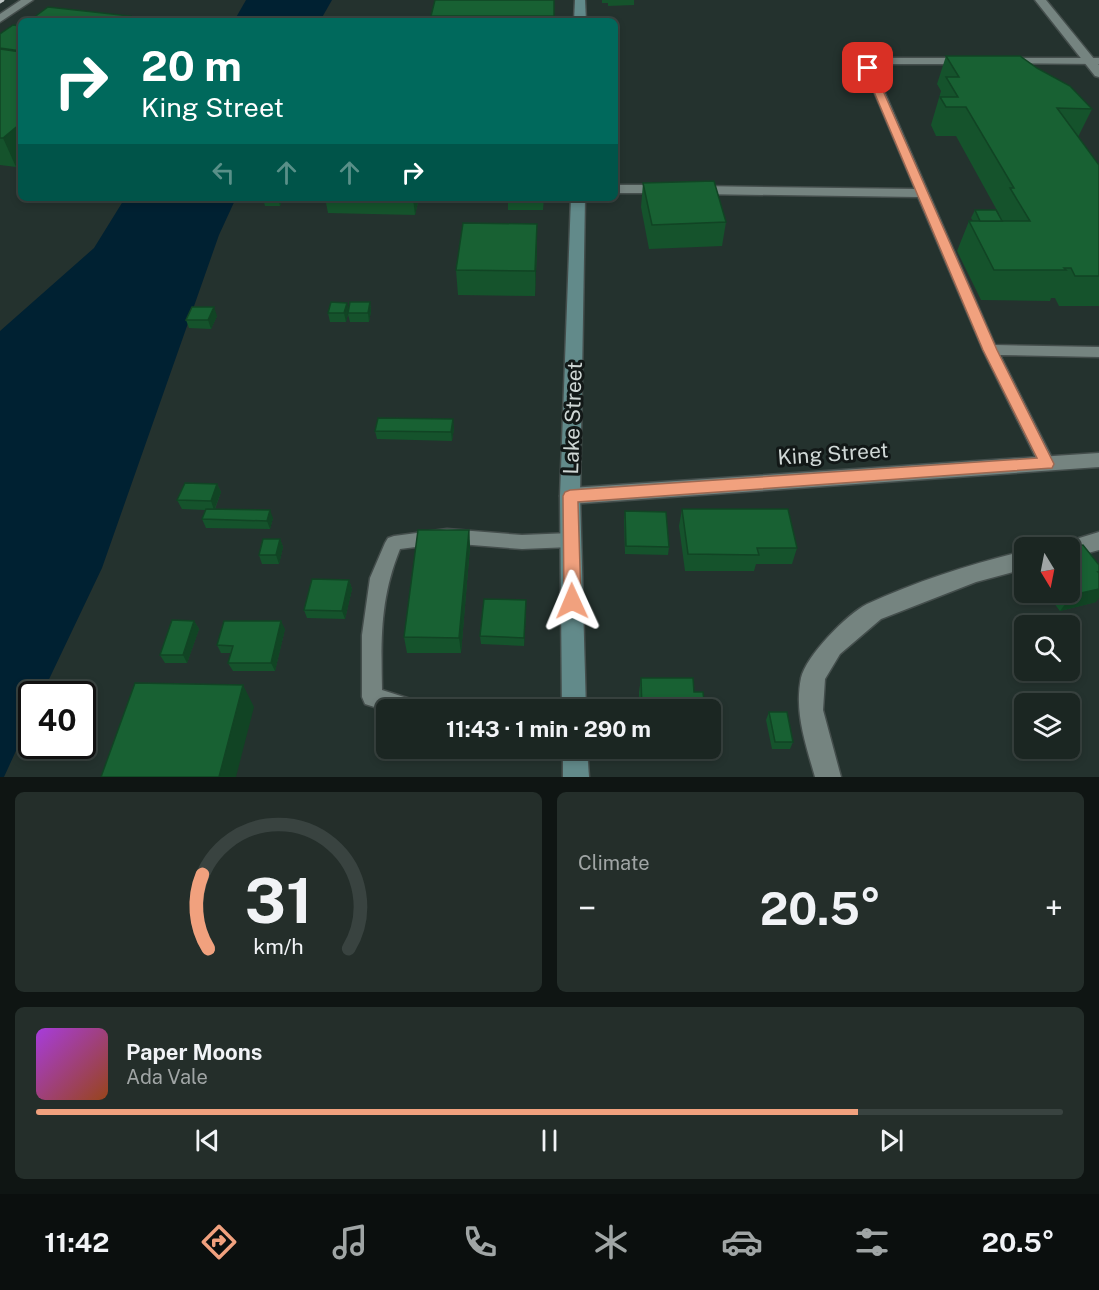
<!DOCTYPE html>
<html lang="en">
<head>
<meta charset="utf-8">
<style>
	:root { --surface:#1b2622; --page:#242e2a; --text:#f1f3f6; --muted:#a0a5a5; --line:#394340; --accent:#f1a17e }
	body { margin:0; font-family:"Public Sans",sans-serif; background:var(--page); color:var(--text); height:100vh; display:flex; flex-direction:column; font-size:22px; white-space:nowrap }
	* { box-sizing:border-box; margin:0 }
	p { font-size:20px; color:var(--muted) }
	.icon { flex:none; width:33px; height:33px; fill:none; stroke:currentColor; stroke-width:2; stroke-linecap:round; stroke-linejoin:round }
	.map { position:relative; height:777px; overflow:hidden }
	.panel { display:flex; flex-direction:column; gap:15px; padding:15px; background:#0f1513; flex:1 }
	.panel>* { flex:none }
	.guide { position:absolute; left:18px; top:18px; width:600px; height:183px; border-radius:9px; box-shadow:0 3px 9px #0003,0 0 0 2px var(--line); background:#00695c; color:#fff; overflow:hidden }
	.needle { width:39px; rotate:170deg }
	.controls { position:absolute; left:1014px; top:537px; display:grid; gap:12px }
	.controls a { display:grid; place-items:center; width:66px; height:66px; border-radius:9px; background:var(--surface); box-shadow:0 3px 9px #0003,0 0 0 2px var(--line); font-size:30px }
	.speed { position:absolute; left:18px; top:681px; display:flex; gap:12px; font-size:30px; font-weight:700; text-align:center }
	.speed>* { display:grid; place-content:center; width:78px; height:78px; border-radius:50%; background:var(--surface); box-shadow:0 3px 9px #0003,0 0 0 2px var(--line); line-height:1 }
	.speed .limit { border:3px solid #111; border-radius:9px; background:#fff; color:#111 }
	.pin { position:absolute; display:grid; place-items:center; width:51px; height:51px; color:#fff; margin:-26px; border-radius:12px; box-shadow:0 3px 9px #0006 }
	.me { position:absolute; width:66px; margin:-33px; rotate:359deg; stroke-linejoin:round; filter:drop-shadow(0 0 4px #0008) }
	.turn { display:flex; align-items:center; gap:21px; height:126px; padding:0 24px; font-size:27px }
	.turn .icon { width:78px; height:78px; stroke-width:2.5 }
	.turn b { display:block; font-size:42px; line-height:51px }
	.lanes { display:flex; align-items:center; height:57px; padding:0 24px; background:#0003; justify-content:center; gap:30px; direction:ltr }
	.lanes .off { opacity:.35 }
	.big { font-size:45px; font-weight:700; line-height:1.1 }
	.panel .card { flex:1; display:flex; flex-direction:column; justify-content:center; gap:9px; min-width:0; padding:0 21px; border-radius:9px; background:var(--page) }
	.panel .dial { align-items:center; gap:0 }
	.dial svg { height:156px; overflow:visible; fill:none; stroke:var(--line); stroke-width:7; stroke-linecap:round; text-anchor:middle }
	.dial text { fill:var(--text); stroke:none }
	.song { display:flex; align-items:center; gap:18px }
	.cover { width:72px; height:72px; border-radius:9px; background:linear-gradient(135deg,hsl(280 70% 55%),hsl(20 70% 35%)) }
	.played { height:6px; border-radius:3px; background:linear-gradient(90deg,var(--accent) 80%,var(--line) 80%) }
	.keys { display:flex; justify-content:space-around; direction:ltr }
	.heat { display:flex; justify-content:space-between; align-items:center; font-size:33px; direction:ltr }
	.panel .tiles { flex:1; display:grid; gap:15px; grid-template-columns:1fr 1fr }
	.card:last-child { grid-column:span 2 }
	.trip { position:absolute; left:376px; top:699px; width:345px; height:60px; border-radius:9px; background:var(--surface); box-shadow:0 3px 9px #0003,0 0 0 2px var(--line); font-weight:700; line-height:60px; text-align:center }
	.tab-bar { display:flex; height:96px; justify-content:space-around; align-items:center; background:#0b0f0e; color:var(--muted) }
	.tab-bar .icon { width:42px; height:42px }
	.tab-bar .selected { color:var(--accent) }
	.tab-bar b { font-size:27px; color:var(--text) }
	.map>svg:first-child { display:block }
	.water { fill:#002132 }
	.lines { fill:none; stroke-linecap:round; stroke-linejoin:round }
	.lane-casing { stroke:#444e4c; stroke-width:3 }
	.street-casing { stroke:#444e4c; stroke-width:3 }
	.secondary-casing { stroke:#444e4c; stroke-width:3 }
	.lane { fill:#758480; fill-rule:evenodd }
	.street { fill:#758480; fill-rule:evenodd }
	.secondary { fill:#628a8a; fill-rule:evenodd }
	.rail { stroke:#bcc5c3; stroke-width:3 }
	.wall { fill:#15532c }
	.shaded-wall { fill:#114424 }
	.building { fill:#186133; stroke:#114424; stroke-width:1.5 }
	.route { fill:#f1a17e; stroke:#9d6952; stroke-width:1.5 }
	.labels { text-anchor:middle; stroke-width:6; stroke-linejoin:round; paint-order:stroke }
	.street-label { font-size:21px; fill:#d0d8d6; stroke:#121817 }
</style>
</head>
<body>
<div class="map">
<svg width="1099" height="777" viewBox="0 0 1099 777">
	<rect width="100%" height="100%" fill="#24322e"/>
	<!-- water -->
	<g class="water">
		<polygon points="246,0 332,0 320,21 234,21"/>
		<polygon points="125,198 236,198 219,235 102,568 42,694 32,694 31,718 4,777 0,777 0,331 94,248"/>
	</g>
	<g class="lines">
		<!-- lane casing -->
		<g class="lane-casing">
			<g id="lane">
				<polygon points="881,58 964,58 969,61 964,64 882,64 874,68 995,345 1099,347 1099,357 1000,355 1055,464 1053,468 1047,470 1041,468 1039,464 983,350 918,197 698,194 692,190 698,186 915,189 864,68 868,62"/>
				<polygon points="1006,58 1099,58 1099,64 1003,63 1003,59"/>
				<polygon points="615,185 662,185 668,189 662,193 615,193"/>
				<path d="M447,529L522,535L571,533L577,535L580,540L577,545L571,547L522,549L447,543L400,549C380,598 381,639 382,690L423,703L426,710L387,711L365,704L362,697V635L370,578L385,543L388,538L394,536Z"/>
			</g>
		</g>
		<!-- street casing -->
		<g class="street-casing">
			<g id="street">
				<polygon points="21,0 33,0 0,22 0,14"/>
				<polygon points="1035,0 1046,0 1099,65 1099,77 1095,76"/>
				<polygon points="1099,453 1099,467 570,504 563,502 560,496 563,490 570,488"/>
				<polygon points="1099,532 1099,550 1070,558 1070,548 1060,548 1063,543"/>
				<path d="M1024,551V569L976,582L881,619L840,654L825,679L823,710L841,777H815C806,745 794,712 801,678C806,656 847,614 867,604C917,581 971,564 1024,551Z"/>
			</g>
		</g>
		<!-- secondary casing -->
		<g class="secondary-casing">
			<g id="secondary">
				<polygon points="575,0 585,0 586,21 574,21"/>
				<polygon points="571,198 585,198 580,496 586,710 562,710 560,496"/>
				<polygon points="563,748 587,748 589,777 563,777"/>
			</g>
		</g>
		<!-- lane -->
		<use href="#lane" class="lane"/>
		<!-- street -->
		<use href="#street" class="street"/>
		<!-- secondary -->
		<use href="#secondary" class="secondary"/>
		<!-- rail -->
		<polyline class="rail" points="0,2 3,0"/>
	</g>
	<!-- wall -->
	<g class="wall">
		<polygon points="554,0 554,21 432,21 431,16"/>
		<polygon points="602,0 634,0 634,5 608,6 608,3 602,3"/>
		<polygon points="21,26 21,163 16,167 0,165 0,34"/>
		<polygon points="946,56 1092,109 1078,137 1099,165 1099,306 1059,306 1055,298 1051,298 1050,301 981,300 957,251 969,221 973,221 971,218 975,210 999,216 999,214 956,136 936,136 931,125 941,91 937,84"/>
		<polygon points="643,183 726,222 722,246 649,249 641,207"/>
		<polygon points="263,198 282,198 282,199 280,206 265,206"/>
		<polygon points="325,198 419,198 415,215 328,213"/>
		<polygon points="508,198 544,198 543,210 508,210"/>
		<polygon points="537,224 537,248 535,296 458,295 456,270"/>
		<polygon points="370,302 371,311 369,322 350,322 348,314 346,322 330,322 328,313 347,303 348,311"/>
		<polygon points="217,316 211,329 189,328 186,320"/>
		<polygon points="454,428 452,441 377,439 375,431"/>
		<polygon points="217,484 221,492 215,509 273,518 270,529 206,528 202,519 205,510 182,509 177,500"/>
		<polygon points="682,509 797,548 792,564 756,564 754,571 685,571 679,526"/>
		<polygon points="625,511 669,547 668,555 625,554 624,520"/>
		<polygon points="469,530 470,547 461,653 407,653 404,637"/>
		<polygon points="280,539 283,547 279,564 262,564 259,555"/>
		<polygon points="349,580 352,589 345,619 307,618 304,610"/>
		<polygon points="1040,592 1070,592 1096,602 1060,611 1050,598 1045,599"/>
		<polygon points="526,608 524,646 481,644 480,636"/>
		<polygon points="194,621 199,629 187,663 165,663 160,655"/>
		<polygon points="285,629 275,671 233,671 228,663 231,653 221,653 217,645"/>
		<polygon points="641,678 694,692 705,710 639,710 639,692"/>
		<polygon points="769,712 793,742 790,749 772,749 766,720"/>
		<polygon points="640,748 705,748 704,752 640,750"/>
	</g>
	<!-- shaded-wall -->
	<g class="shaded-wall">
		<polygon points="130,16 131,21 124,21"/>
		<polygon points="21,123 21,163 16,167 3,138"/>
		<polygon points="278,198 282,198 280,206"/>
		<polygon points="413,198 419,198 415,215"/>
		<polygon points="537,224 537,248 535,296 535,271"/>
		<polygon points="370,302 371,311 369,322 368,313"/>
		<polygon points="347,303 349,311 346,322 344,313"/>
		<polygon points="214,307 217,316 211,329 208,320"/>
		<polygon points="453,419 454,428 452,441 451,432"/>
		<polygon points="217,484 221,492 214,510 211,501"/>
		<polygon points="270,510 273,518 270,529 267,521"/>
		<polygon points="469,530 470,547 461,653 459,638"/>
		<polygon points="280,539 283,547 279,564 276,555"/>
		<polygon points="349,580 352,589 345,619 342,611"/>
		<polygon points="1099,589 1099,598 1096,602 1060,611 1072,595"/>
		<polygon points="1050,592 1054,592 1050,598 1045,599"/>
		<polygon points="526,600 526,608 524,646 524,638"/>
		<polygon points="194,621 199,629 187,663 183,655"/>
		<polygon points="281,621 285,629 275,671 271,663"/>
		<polygon points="243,685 254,707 236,777 219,777"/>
	</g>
	<!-- building -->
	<g class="building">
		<polygon points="435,0 554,0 554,16 431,16"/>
		<polygon points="48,7 130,16 124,21 29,21"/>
		<polygon points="13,25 21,26 21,51 0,48 0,34"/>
		<polygon points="0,49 21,52 21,123 3,138 0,138"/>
		<polygon points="946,56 1020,56 1037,68 1070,86 1092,109 1057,108 1099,165 1099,276 1075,276 1071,268 1064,268 1066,270 994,270 969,221 1030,221 1010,188 1014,188 966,107 946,107 940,97 958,97 946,77 959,77"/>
		<polygon points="714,181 726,222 652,225 643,183"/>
		<polygon points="975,210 996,210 1002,221 980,221"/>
		<polygon points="463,223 537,224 535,271 456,270"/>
		<polygon points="331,302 347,303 344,313 328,313"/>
		<polygon points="350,302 370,302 368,313 348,313"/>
		<polygon points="192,307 214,307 208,320 186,320"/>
		<polygon points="378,418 453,419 451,432 375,431"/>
		<polygon points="185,483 217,484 211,501 177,500"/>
		<polygon points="206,509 270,510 267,521 202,519"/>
		<polygon points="682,509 788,509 797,548 757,548 759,555 688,554"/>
		<polygon points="625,511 666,512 669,547 626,546"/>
		<polygon points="418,530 469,530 459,638 404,637"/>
		<polygon points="263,539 280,539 276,555 259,555"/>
		<polygon points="1063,542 1064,544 1073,542 1076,546 1083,545 1099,565 1099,572 1098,572 1099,573 1099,589 1072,595 1070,592 1070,548 1038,548"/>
		<polygon points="312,579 349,580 342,611 304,610"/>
		<polygon points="484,599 526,600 524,638 480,636"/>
		<polygon points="172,620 194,621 183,655 160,655"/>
		<polygon points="224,621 281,621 271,663 228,663 233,646 217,645"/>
		<polygon points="641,678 693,678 694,692 703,692 705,710 642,710"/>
		<polygon points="135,683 243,685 219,777 101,777"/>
		<polygon points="769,712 787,712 793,742 775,742"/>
	</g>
	<!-- route -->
	<polygon class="route" points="865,66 873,68 997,350 1054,464 1052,468 578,502 581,601 578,606 572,609 566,606 564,601 563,496 565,492 570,490 1037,458 983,350 864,68"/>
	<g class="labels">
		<!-- street labels -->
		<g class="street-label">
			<text transform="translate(573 418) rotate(-88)" y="7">Lake Street</text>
			<text transform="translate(833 454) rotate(-4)" y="7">King Street</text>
		</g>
	</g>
</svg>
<div class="controls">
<a><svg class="needle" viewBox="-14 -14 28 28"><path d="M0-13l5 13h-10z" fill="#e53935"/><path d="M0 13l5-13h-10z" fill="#a0a5a5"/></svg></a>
<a><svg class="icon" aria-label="search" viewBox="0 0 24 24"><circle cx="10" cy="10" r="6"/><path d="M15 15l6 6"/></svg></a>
<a><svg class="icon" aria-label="layers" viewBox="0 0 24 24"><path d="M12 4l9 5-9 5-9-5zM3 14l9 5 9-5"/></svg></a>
</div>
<div class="speed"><div class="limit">40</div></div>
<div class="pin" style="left:868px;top:68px;background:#d93025"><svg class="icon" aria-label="arrive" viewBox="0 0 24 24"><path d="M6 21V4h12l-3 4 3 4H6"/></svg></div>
<svg class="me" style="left:572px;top:601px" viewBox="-20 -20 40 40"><path d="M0-17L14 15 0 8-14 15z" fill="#f1a17e" stroke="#fff" stroke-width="4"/></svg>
<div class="trip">11:43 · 1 min · 290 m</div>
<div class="guide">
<div class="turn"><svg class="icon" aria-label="right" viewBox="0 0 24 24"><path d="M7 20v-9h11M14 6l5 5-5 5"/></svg><div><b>20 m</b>King Street</div></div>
<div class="lanes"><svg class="icon off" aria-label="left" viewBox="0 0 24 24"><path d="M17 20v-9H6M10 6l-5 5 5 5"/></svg><svg class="icon off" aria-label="ahead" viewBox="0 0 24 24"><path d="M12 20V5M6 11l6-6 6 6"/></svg><svg class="icon off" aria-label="ahead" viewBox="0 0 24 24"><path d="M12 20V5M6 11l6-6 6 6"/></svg><svg class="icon" aria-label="right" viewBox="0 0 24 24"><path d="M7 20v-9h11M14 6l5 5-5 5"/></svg></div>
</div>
</div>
<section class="panel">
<div class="tiles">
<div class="card dial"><svg viewBox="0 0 100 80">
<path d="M14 69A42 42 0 1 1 86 69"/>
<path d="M14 69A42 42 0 0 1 11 31" stroke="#f1a17e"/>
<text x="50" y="56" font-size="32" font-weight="700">31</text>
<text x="50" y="72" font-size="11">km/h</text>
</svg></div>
<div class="card"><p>Climate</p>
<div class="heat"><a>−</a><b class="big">20.5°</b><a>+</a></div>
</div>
<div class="card">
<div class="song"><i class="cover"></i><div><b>Paper Moons</b><p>Ada Vale</p></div></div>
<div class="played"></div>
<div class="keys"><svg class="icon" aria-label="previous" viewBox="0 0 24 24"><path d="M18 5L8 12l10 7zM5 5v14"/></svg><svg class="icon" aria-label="pause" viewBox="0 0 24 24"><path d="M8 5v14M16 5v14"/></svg><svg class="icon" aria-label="next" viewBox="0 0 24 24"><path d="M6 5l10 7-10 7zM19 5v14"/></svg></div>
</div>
</div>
</section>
<nav class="tab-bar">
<b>11:42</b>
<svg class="icon selected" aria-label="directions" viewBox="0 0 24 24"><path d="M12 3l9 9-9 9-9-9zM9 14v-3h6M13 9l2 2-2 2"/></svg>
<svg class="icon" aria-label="music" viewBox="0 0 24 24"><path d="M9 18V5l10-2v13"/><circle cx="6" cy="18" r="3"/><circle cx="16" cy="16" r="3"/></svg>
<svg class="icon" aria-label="phone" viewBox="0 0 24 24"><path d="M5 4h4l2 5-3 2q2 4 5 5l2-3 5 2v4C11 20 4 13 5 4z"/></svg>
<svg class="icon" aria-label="climate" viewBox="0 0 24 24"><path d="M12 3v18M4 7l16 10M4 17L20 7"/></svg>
<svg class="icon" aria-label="car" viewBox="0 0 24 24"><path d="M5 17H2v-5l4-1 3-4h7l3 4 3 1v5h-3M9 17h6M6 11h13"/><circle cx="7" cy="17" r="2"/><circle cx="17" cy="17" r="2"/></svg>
<svg class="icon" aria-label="filters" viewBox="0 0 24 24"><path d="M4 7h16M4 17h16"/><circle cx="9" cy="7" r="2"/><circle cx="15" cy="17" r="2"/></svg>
<b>20.5°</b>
</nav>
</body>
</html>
